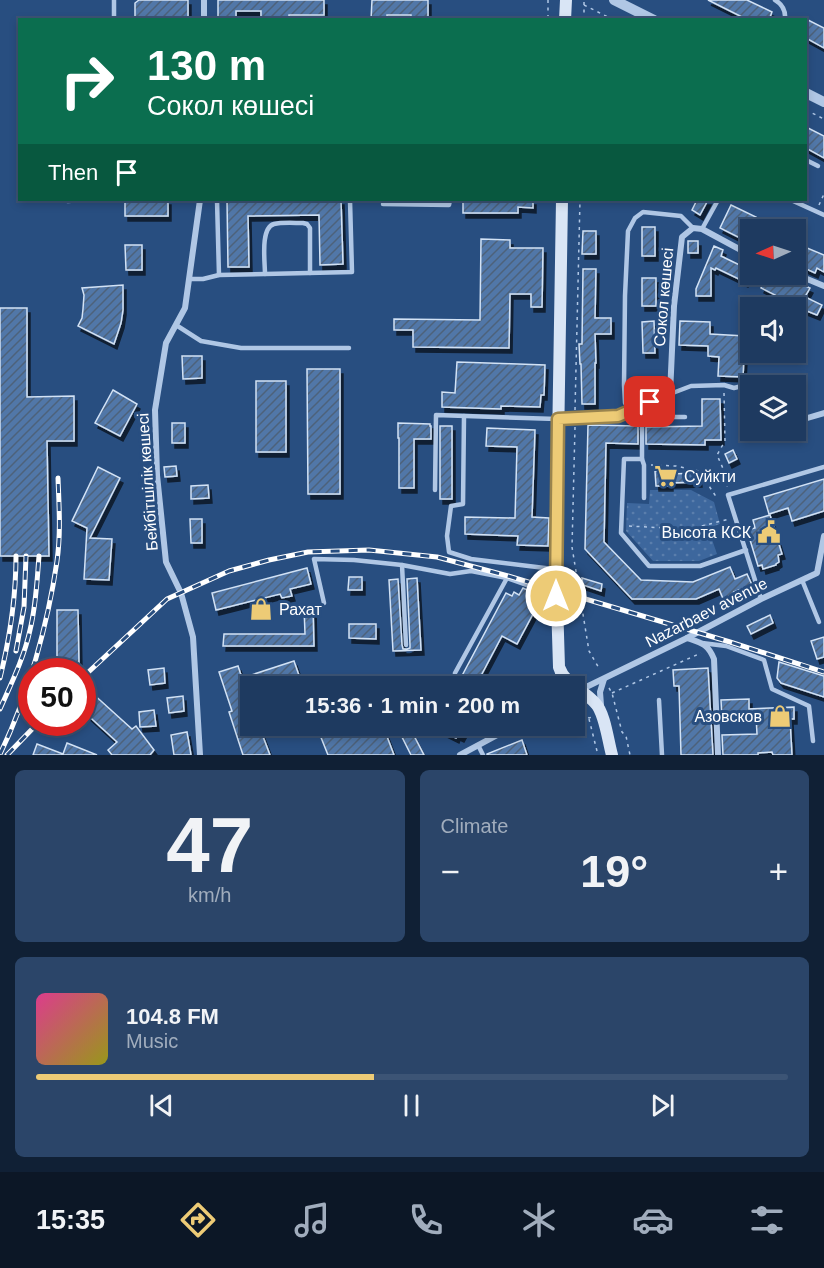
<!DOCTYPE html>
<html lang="en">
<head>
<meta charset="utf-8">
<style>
	:root { --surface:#1e3a60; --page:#2b4569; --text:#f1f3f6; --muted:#a1adbd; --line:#3c5475; --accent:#edcb76 }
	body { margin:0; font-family:Helvetica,sans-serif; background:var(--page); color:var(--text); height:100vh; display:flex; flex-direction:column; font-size:22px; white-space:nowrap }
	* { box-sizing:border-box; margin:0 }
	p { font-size:20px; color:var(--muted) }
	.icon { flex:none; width:33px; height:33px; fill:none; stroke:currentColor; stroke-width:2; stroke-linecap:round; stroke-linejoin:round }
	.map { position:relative; height:755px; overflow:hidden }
	.drawer { display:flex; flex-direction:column; gap:15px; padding:15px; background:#102035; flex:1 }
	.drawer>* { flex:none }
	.guide { position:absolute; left:18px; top:18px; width:789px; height:183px; border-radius:0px; box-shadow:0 3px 9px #0003,0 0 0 2px var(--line); background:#0b6e4f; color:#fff; overflow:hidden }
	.needle { width:39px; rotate:267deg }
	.tools { position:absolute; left:740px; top:219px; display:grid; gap:12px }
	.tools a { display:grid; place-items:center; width:66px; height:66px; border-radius:0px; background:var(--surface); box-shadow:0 3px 9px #0003,0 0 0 2px var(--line); font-size:30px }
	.speed { position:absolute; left:18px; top:658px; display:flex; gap:12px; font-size:30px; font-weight:700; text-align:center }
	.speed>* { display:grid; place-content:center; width:78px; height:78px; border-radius:50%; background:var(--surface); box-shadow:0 3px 9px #0003,0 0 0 2px var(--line); line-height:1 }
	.speed .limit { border:9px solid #d22; background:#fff; color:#111 }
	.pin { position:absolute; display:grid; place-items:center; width:51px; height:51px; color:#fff; margin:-26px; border-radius:12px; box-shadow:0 3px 9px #0006 }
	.me { position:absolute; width:66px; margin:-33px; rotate:0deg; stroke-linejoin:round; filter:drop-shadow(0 0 4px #0008) }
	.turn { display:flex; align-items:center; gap:21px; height:126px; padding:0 30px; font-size:27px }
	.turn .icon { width:78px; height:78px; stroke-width:2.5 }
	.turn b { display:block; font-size:42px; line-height:51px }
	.then { display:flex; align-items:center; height:57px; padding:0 30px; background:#0003; gap:12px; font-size:22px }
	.big { font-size:45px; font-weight:700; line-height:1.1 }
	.drawer .tile { flex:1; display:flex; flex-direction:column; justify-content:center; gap:9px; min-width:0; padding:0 21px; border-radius:9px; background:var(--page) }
	.drawer .dial { align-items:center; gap:0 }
	.dial b { font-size:78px; line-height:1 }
	.song { display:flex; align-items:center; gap:18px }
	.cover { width:72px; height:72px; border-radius:9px; background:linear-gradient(135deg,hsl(330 70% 55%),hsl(60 70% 35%)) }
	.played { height:6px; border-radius:3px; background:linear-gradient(90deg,var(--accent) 45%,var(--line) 45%) }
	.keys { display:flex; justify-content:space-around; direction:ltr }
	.heat { display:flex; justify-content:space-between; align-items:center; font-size:33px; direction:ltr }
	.drawer .tiles { flex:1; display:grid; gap:15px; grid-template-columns:1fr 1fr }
	.tile:last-child { grid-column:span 2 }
	.trip { position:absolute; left:240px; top:676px; width:345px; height:60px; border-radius:0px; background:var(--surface); box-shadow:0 3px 9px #0003,0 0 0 2px var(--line); font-weight:700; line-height:60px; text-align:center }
	.tab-bar { display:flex; height:96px; justify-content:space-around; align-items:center; background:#0c1726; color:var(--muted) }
	.tab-bar .icon { width:42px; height:42px }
	.tab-bar .current { color:var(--accent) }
	.tab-bar b { font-size:27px; color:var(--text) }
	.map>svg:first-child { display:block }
	.grass { fill:url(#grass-dots) }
	.building { fill:url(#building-hatch); stroke:#d2e2f5; stroke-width:1.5; filter:url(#shadow) }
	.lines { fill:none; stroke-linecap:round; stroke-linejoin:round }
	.path { stroke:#b0c7e5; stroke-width:1.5; stroke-dasharray:3 4.5; stroke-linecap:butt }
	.service { stroke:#b0c7e5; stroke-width:4.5 }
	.minor { stroke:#b0c7e5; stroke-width:6 }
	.tertiary { stroke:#b0c7e5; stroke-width:10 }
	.secondary { stroke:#d9e5f5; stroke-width:12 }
	.rail-casing { stroke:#fff; stroke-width:5 }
	.rail { stroke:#284e80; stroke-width:3; stroke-dasharray:9; stroke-linecap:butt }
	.route-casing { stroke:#9a844d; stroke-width:15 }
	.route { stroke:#edcb76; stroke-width:10 }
	.labels { text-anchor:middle; stroke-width:6; stroke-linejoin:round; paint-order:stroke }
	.street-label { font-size:16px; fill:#fff; stroke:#284e80 }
	.poi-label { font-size:16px; fill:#fff; stroke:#284e80; text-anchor:start }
</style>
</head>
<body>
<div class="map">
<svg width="824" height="755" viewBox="0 0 824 755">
	<defs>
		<pattern id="grass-dots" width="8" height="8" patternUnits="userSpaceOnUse" patternTransform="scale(1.5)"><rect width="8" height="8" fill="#3d679d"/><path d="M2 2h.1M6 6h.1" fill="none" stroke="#5a7eac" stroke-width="1.8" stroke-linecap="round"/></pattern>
		<pattern id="building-hatch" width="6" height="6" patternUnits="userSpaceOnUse" patternTransform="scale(1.5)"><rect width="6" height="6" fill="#5177a8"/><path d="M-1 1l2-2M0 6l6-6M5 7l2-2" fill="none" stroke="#4e627a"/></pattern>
		<filter id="shadow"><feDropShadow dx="3" dy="5" stdDeviation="0" flood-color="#0009"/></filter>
	</defs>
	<rect width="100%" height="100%" fill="#284e80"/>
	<!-- grass -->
	<polygon class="grass" points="650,490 691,490 714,502 720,524 708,528 717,554 699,561 653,561 626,531 627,503 649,504"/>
	<!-- building -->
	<g class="building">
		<polygon points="139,0 188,0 188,20 135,20 135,3"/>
		<polygon points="218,0 324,0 324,15 289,15 289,20 261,20 261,11 236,11 236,20 218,20"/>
		<polygon points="372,0 428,0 428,20 411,20 411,15 387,15 387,20 371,20"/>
		<polygon points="708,0 747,0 772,12 769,20 748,20"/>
		<polygon points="806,19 824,28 824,48 806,38"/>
		<polygon points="806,127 824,136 824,158 806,148"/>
		<rect x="125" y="200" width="43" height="16"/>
		<polygon points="227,200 341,200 343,264 320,265 319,215 248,216 249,267 228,267"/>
		<polygon points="463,200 533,200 533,208 518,207 518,213 463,213"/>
		<polygon points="697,200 708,200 700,215 692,210"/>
		<polygon points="731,205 756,217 744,240 720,228"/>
		<rect x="642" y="227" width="13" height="29"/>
		<polygon points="583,231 596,231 596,254 582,254"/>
		<polygon points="481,239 510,240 510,248 543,248 542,307 531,307 531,294 510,294 509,348 413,347 413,330 394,330 394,319 480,320"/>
		<rect x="688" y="241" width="10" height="12"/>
		<polygon points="795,243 824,255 824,272 817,268 815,273 800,266 799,270 795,269"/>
		<polygon points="125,245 142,245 142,270 126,270"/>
		<polygon points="714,246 723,250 721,256 750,270 750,272 745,282 716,268 715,270 711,268 711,296 696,296 696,289"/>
		<polygon points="583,269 596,269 595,318 611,318 611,334 595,334 596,363 595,363 595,404 582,404 581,364 580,364 579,344 582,344"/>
		<polygon points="767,275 792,286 795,281 810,288 805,297 822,305 817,315 784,302 785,300 761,288"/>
		<rect x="642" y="278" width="14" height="28"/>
		<polygon points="123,285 123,310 121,323 114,344 78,326 82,318 83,309 84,295 82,288"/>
		<polygon points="0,308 27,308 27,397 74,396 74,441 47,441 49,556 0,556"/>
		<polygon points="654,321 655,353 643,353 642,322"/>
		<polygon points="680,321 710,322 710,334 745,336 743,377 718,376 719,357 708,356 708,346 679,345"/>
		<polygon points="182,356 202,356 202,378 183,379"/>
		<polygon points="457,362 545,365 544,395 541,395 540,407 501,406 501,409 442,407 442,392 455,393"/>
		<polygon points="307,369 340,369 340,494 308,494"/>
		<rect x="644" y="377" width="12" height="17"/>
		<rect x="256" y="381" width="30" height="71"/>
		<polygon points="795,383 797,383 803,406 795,408"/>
		<polygon points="113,390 137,404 120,436 95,423"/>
		<polygon points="702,399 720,399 721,440 705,440 705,445 646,444 646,427 702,426"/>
		<polygon points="750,405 750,427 748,428 742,407"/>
		<rect x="172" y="423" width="13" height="20"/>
		<polygon points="398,423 430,424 430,426 431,426 431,439 414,439 414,488 399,488 399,438 398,438"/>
		<polygon points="588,425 638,426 638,444 606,443 604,542 641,580 693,582 730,567 735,579 747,574 752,585 734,592 736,596 724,601 719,589 696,599 632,599 585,549"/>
		<rect x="440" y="426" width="12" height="73"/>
		<polygon points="487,428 535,430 532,517 549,518 548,546 517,545 518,536 465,534 465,517 515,518 517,447 486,446"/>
		<polygon points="733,450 737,459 729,463 725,454"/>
		<polygon points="176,466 177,476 165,477 164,467"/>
		<polygon points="98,467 120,478 90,538 112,539 109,580 84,579 87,528 72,521"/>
		<polygon points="655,471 670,471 670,474 698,473 699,482 670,483 670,486 656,486"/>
		<polygon points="824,479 824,511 792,521 788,508 769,514 764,497"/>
		<polygon points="208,485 209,498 191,499 191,486"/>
		<polygon points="770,515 782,554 778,555 779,562 776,564 776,565 763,569 762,565 758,566 747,530 755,528 753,520"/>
		<polygon points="190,519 202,519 202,543 191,543"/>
		<polygon points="307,568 311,584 290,589 292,596 282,598 280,594 216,610 212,593"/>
		<polygon points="349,577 362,577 362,590 348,590"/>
		<polygon points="417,578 421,650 393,651 389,580 398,579 402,645 403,649 407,649 410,648 410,645 407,579"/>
		<polygon points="582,578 602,584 601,591 583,585"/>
		<polygon points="523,588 542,597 517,644 502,636 475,687 456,687 506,593 512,596 514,592 519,595"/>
		<polygon points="304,607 313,607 314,646 223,646 224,634 305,634"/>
		<polygon points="57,610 78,610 79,665 57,666"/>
		<polygon points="770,615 773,623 751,634 747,626"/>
		<polygon points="349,624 376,624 376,639 349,638"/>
		<polygon points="824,637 824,657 817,659 811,641"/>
		<polygon points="294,661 303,687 246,687 250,701 250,726 259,726 270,755 243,755 229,712 232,711 219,672 238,666 242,678"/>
		<polygon points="779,662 824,676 824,697 781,683 777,678"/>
		<polygon points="164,668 165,683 150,685 148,670"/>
		<polygon points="708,668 713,755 681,755 679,686 674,686 673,670"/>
		<polygon points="91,692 132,729 136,726 154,750 150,755 112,755 108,750 117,742 82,710 82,701"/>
		<polygon points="183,696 184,711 169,713 167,698"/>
		<polygon points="749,699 749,709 794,707 794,719 790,719 792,755 773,755 772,752 758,753 758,755 723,755 722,735 757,734 756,716 722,718 721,700"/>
		<polygon points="154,710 156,726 140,727 139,712"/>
		<polygon points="327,726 383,726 394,755 328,755 320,735 329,732"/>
		<polygon points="432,726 467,726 461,737 457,735 456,738"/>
		<polygon points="411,730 424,755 411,755 401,735"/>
		<polygon points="187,732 191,755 174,755 171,735"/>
		<polygon points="522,740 527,755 487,755 487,754"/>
		<polygon points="67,743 97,755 33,755 37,744 63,754"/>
	</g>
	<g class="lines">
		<!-- path -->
		<g class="path">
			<polyline points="548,0 548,20"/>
			<polyline points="584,5 614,20"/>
			<polyline points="584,20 584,0"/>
			<polyline points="806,110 824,119"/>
			<polyline points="819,205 824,194"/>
			<polyline points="724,393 725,441 717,455 725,473 727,487"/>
			<polyline points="575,410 580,200"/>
			<polyline points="575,427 572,547 589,651 600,670"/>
			<polyline points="651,465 676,466 699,471 715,495 720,495"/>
			<polyline points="629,526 666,528 675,533 729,519"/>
			<polyline points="609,688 612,693 622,732 626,736 630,755"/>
			<polyline points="612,693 701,653"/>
			<polyline points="574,716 585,715 589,718 592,717"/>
			<polyline points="589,719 598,755"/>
		</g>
		<!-- service -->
		<g class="service">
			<path d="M775,0C782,4 786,11 785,20"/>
			<polyline points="114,20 114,0"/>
			<polyline points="806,160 818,166"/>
			<polyline points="64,200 68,201 81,200"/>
			<polyline points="217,200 219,275"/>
			<polyline points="791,200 824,215"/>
			<polyline points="383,204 449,205 450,200"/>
			<polyline points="693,228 681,216 643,212 635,218 628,231 625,296 624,385 625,403 630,410 642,417 642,459 624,459 621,533 649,566 700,566 746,550"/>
			<polyline points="702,229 718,200"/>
			<path d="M265,274C265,262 260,228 274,224C282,222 294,223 303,223L307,224L310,228V273"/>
			<polyline points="189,279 203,279 219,275 352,272 350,200"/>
			<polyline points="176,325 201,341 241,348 349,348"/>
			<polyline points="670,394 691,386 724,385 734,388 765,380"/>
			<polyline points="464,416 463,504 451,506 447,536 449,552 471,559 553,569"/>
			<polyline points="642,417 685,417"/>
			<polyline points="642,459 644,465 644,498"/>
			<polyline points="435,490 436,415 557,419"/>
			<polyline points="402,565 406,645"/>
			<polyline points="802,580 819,622"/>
			<polyline points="761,599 728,495 824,467"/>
			<polyline points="324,603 314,559 354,560 402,565 450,574 471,571 507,578 555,595"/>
			<polyline points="702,643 726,646 764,660 772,689 809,706 813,741"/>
			<polyline points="455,673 507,578"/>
			<polyline points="659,700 662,755"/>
			<polyline points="478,745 483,755"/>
		</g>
		<!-- minor -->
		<g class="minor">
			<polyline points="204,20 204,0"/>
			<polyline points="795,274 824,286"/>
			<polyline points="558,419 618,415 670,394 674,306 682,237 693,228 702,229 750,255"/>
			<polyline points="804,419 824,413"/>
			<path d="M687,638C702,643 708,644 714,659L718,755"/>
			<polyline points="558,687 558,671"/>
			<polyline points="580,690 687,638 761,599 817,573 824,536"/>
			<polyline points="601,705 600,692 604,679"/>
			<polyline points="200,755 193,637 181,593 166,562 157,475 155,410 166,343 185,308 200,200"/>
			<polyline points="460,755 514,726"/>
		</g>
		<!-- tertiary -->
		<g class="tertiary">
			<polyline points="614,0 654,20"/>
			<polyline points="806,93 824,102"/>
		</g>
		<!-- secondary -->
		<g class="secondary">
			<polyline points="565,20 566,0"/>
			<path d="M562,200L556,569L559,667C565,685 585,690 596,704C605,714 608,741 612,755"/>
		</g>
		<!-- rail casing -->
		<g class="rail-casing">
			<g id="rail">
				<polyline points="16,651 24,607 26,556"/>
				<path d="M0,678C10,637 16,598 16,556"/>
				<polyline points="82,678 167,599 229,571 269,560 308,552 369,550 437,557 508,576 730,642 824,672"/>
				<path d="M0,709C11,684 24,658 30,630C36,606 37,581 39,556"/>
				<path d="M0,754C28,697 48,623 57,561C61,533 59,505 58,478"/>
				<polyline points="7,755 38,723"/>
			</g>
		</g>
		<!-- rail -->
		<use href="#rail" class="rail"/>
	</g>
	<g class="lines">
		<!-- route casing -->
		<g class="route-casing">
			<polyline id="route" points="556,596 558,419 618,416 650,402"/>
		</g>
		<!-- route -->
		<use href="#route" class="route"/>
	</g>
	<!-- icons -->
	<defs>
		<g id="supermarket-bare" transform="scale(1.8)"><path d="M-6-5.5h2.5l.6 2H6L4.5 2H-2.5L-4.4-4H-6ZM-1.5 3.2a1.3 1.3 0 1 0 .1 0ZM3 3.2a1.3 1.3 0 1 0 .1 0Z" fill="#edcb76" stroke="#284e80" stroke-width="2.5" paint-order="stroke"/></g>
		<g id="civic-bare" transform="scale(1.8)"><path d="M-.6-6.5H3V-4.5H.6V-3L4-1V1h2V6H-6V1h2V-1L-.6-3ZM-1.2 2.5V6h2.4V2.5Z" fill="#edcb76" stroke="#284e80" stroke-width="2.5" paint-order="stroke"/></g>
		<g id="shop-bare" transform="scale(1.8)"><path d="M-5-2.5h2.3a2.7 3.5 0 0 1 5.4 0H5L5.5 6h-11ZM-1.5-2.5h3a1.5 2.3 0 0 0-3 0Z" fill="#edcb76" stroke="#284e80" stroke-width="2.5" paint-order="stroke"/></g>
	</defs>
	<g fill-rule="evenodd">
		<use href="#supermarket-bare" x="666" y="476"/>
		<use href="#civic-bare" x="769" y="532"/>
		<use href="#shop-bare" x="261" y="609"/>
		<use href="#shop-bare" x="780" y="716"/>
	</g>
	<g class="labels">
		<!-- street labels -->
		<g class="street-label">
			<text transform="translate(663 297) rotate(-85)" y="6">Сокол көшесі</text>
			<text transform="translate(147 482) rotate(-94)" y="6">Бейбітшілік көшесі</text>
			<text transform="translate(706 612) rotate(-27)" y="6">Nazarbaev avenue</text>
		</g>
		<!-- poi labels -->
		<g class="poi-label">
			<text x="684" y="482">Суйкти</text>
			<text x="751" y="538" text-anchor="end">Высота КСК</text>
			<text x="279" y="615">Рахат</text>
			<text x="762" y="722" text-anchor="end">Азовсков</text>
		</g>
	</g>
</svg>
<div class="tools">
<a><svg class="needle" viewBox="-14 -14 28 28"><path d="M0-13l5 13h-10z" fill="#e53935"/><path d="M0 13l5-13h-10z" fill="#a1adbd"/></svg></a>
<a><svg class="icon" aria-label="sound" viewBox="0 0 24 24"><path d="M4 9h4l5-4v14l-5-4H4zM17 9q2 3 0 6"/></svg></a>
<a><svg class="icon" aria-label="layers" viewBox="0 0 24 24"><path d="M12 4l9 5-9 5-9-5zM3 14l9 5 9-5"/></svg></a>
</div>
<div class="speed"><div class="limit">50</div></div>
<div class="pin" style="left:650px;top:402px;background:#d93025"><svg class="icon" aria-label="arrive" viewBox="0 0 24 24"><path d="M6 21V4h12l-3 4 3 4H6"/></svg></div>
<svg class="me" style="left:556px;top:596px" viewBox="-20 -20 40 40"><circle r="17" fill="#edcb76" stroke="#fff" stroke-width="3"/><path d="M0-11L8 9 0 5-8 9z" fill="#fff"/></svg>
<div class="trip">15:36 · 1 min · 200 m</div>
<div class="guide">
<div class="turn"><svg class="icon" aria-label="right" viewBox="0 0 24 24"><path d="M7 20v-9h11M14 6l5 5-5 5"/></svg><div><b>130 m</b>Сокол көшесі</div></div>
<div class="then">Then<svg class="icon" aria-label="arrive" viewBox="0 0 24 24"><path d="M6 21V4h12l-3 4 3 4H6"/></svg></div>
</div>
</div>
<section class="drawer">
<div class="tiles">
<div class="tile dial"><b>47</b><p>km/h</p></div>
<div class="tile"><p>Climate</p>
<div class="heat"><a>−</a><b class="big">19°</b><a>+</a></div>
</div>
<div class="tile">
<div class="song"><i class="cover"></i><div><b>104.8 FM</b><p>Music</p></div></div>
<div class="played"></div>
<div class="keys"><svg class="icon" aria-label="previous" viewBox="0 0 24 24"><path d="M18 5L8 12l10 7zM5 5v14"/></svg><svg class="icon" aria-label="pause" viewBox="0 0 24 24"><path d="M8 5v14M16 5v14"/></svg><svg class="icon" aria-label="next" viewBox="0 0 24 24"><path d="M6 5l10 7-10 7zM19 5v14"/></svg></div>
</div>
</div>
</section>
<nav class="tab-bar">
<b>15:35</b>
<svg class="icon current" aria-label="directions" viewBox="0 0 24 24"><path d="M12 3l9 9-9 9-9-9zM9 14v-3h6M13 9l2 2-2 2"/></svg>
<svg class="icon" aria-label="music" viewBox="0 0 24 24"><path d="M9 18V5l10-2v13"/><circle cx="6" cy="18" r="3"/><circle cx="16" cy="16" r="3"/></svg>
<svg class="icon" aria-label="phone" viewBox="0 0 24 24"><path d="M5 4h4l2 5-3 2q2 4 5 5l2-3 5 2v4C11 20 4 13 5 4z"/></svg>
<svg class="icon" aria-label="climate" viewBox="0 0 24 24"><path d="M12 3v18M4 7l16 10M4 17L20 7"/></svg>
<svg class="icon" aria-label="car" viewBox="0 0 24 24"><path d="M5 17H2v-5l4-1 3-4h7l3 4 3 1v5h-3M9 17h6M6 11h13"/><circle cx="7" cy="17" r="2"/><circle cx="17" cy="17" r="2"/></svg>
<svg class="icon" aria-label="filters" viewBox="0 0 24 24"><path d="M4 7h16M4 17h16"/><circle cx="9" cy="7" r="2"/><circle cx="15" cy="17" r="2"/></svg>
</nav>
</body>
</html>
